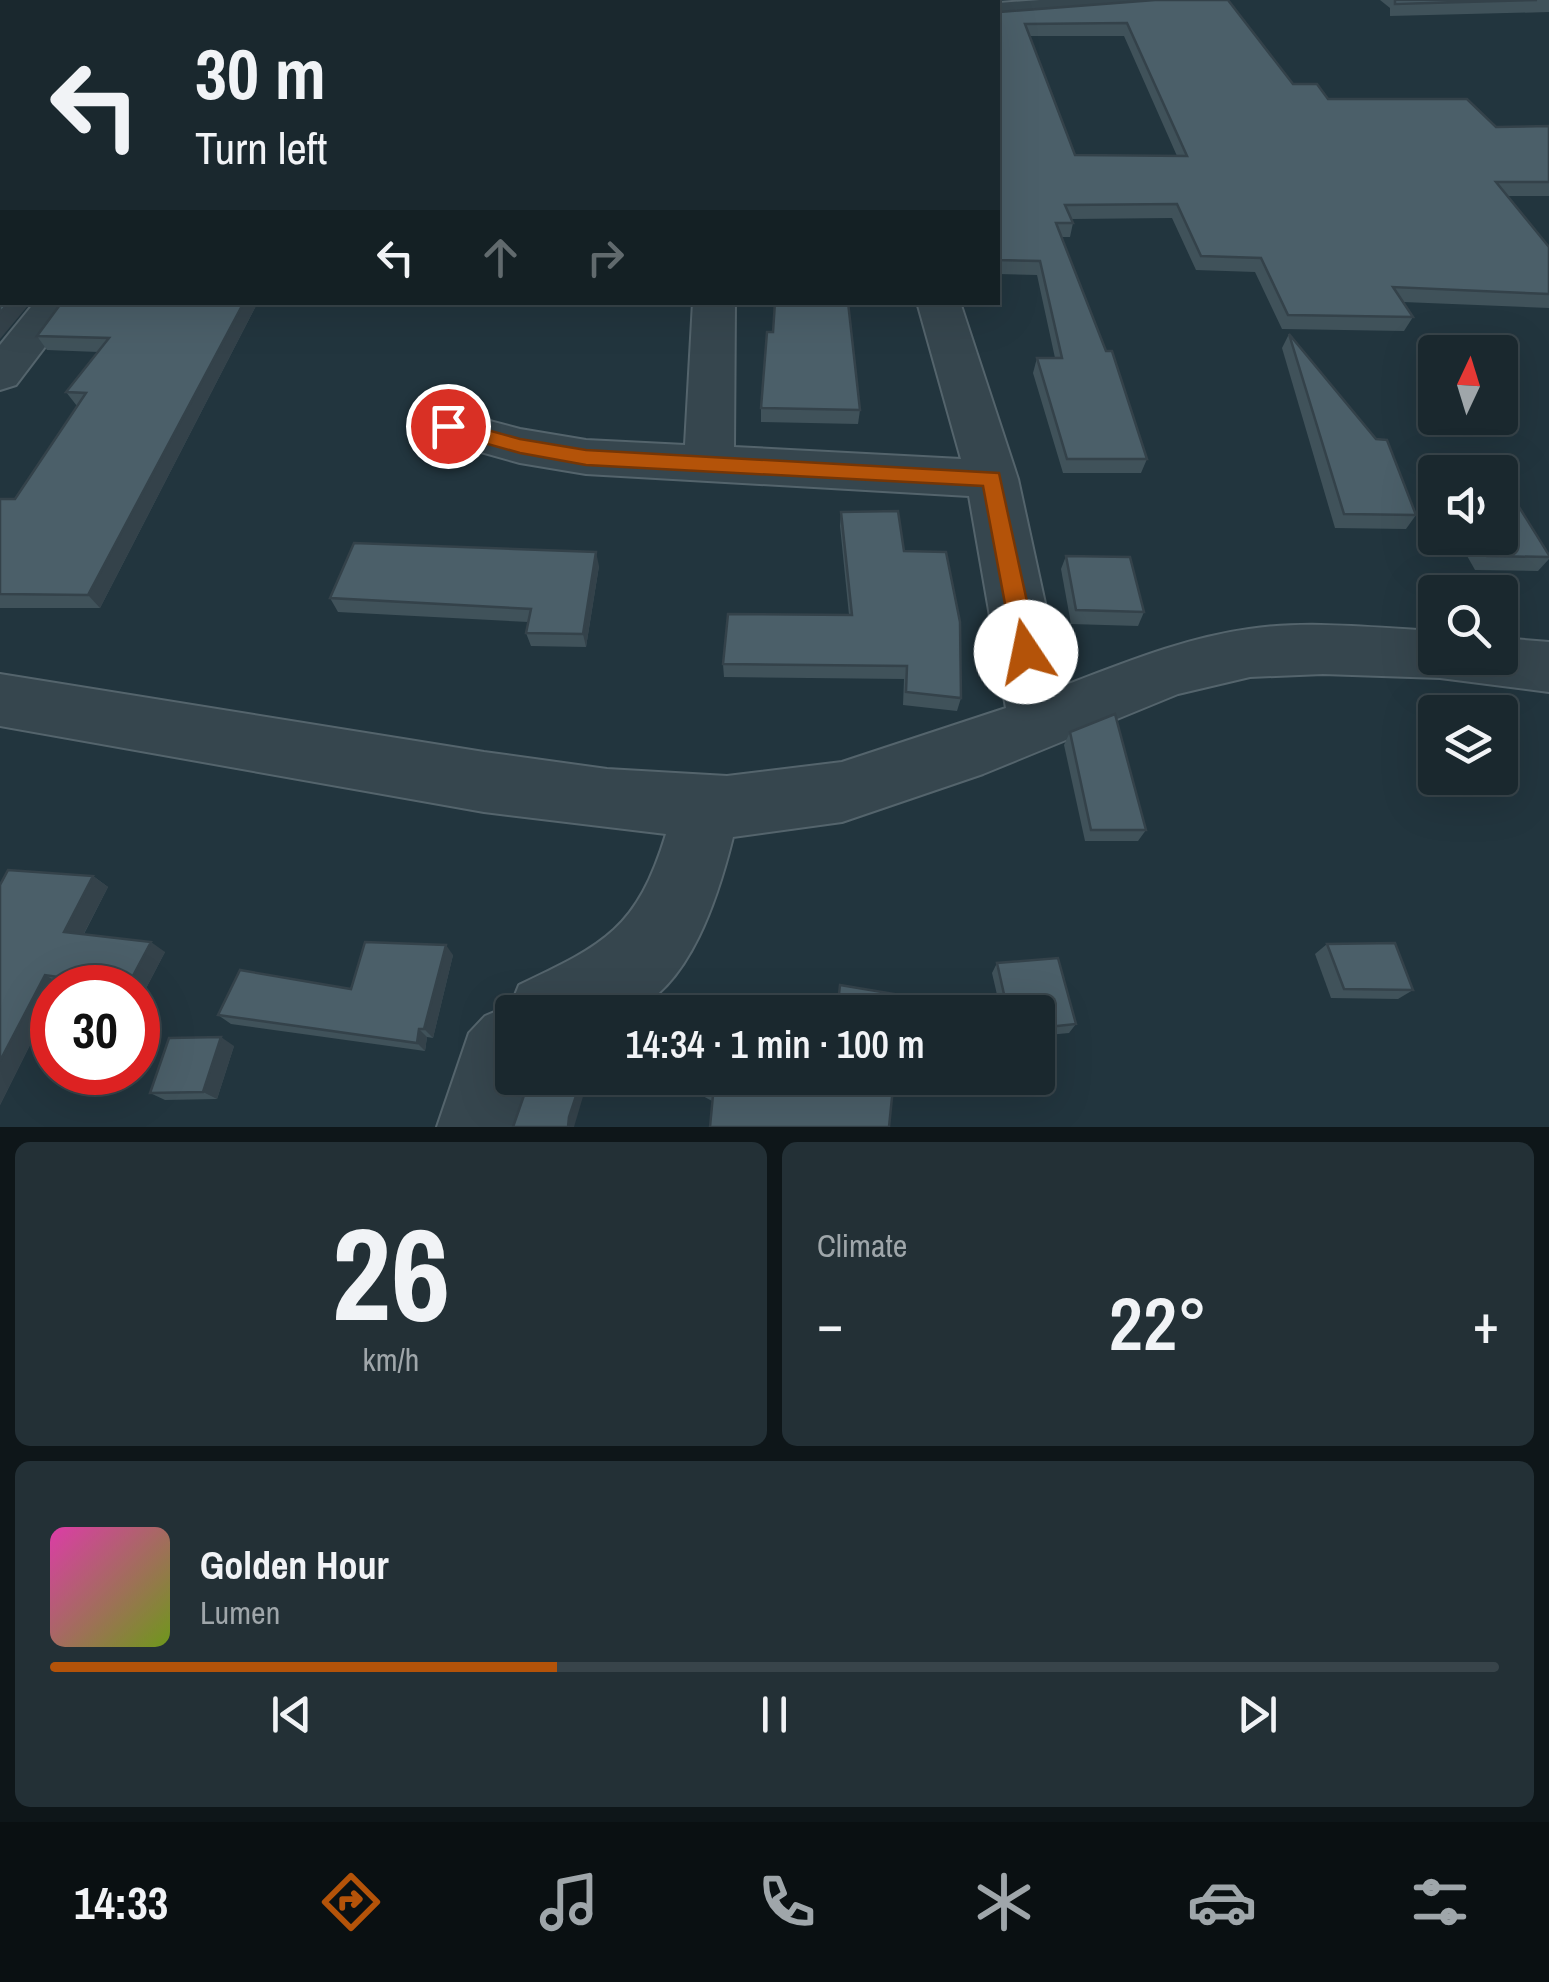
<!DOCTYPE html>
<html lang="en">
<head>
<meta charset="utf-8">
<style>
	:root { --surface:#1a282e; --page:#233036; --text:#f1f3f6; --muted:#9fa6aa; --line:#38444a; --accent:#b45309 }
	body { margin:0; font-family:"Archivo Narrow",sans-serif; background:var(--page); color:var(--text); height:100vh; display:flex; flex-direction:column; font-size:38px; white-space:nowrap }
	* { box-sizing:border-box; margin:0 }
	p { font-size:32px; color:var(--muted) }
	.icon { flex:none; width:55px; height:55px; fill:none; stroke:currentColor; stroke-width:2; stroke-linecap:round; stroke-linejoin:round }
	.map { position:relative; height:1127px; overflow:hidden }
	.drawer { display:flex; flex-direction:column; gap:15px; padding:15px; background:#0e1619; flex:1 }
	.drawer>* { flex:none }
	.banner { position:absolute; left:0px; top:0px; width:1000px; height:305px; box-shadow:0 10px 40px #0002,0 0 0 2px var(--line); background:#1a282e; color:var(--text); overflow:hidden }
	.needle { width:65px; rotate:4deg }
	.buttons { position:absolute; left:1418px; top:335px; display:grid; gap:20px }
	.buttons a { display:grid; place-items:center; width:100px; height:100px; border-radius:10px; background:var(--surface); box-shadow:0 10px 40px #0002,0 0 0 2px var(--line); font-size:50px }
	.speed { position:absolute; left:30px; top:965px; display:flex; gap:20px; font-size:50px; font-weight:700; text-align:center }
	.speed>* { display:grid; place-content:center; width:130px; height:130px; border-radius:50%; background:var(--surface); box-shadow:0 10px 40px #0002,0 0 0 2px var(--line); line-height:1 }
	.speed .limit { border:15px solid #d22; background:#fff; color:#111 }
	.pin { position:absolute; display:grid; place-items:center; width:85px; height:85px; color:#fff; margin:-42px; border:5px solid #fff; border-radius:50%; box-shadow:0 2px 10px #0007 }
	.me { position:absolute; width:110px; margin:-55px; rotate:349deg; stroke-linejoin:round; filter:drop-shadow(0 0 8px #0008) }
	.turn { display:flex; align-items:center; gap:35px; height:210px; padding:0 30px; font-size:45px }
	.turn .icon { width:130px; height:130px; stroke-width:2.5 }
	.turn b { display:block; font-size:70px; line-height:85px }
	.lanes { display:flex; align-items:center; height:95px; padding:0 30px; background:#0003; justify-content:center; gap:50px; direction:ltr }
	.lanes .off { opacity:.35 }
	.big { font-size:75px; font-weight:600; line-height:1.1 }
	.drawer .tile { flex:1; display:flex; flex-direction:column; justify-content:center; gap:15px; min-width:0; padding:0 35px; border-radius:15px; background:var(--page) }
	.drawer .dial { align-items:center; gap:0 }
	.dial b { font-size:130px; line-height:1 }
	.song { display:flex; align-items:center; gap:30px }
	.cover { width:120px; height:120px; border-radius:15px; background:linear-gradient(135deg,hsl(320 70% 55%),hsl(80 70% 35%)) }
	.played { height:10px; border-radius:5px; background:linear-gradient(90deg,var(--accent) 35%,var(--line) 35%) }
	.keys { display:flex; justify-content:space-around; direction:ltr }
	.heat { display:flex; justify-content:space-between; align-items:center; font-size:55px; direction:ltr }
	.drawer .tiles { flex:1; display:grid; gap:15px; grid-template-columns:1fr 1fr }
	.tile:last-child { grid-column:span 2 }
	.trip { position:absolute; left:495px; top:995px; width:560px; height:100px; border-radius:10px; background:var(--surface); box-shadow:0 10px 40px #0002,0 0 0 2px var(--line); font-weight:600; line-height:100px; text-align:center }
	.tabs { display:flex; height:160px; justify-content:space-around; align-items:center; background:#0a1012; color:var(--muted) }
	.tabs .icon { width:70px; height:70px }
	.tabs .on { color:var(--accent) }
	.tabs b { font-size:45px; color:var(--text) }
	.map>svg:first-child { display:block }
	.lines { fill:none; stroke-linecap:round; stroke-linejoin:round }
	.street-casing { stroke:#54646c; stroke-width:4 }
	.street { fill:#36464e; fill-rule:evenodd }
	.wall { fill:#40525a; fill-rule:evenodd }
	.shaded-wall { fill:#34424a }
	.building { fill:#4b5f69; stroke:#34424a; stroke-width:2.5; fill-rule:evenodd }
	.route { fill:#b45309; stroke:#753606; stroke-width:2.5 }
</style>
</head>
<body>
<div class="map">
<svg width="1549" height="1127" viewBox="0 0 1549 1127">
	<rect width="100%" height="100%" fill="#22353e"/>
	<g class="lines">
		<!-- street casing -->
		<g class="street-casing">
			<g id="street">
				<polygon points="1040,0 1164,0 1160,6 1150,9 998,21 998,3"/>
				<polygon points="35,302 79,302 16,385 0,390 0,345"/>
				<path d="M693,302H735L734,447L961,459L917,302H960L1018,479L1063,686C1124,663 1184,638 1249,629C1309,620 1374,628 1435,631V658H1500V638L1549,642V692L1440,678L1323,674L1250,677L1178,694L983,774L842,822L733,837C719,893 690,990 629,1011C607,1019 539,1012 512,1012V1078H534L519,1127H437L469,1033L485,1016L511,1005L519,985C605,944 637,929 666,834L484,812L0,726V674L484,752L607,769L727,776L842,762L1006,708L969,496L586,474L520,463L431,438L424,426L431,414L448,410L520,429L586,440L685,445Z"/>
			</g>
		</g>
		<!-- street -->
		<use href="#street" class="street"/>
	</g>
	<!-- wall -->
	<g class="wall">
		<path d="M1155,0L1293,84L1328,99L1496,127L1549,126V196H1507L1549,247V308L1403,302L1413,317L1404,331L1282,329L1255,272L1196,270L1172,218L1072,219L1073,223L1070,237H1062L1147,459L1141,473H1063L1033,373L1037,358H1055L1037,275L998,274V10L1000,12ZM1030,36H1124L1177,156L1075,155Z"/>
		<polygon points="1380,0 1549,0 1549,12 1390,16 1390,8"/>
		<polygon points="258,302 100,608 0,608 0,499 15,499 77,406 66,392 98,352 47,350 37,336"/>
		<polygon points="1289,334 1416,515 1406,529 1335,528 1282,348"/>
		<polygon points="761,408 860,410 858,424 761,422"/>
		<polygon points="841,512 904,551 961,698 957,711 903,705 904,679 724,677 723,664 849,615 840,526"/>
		<polygon points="1457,538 1500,538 1549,555 1549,559 1538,571 1475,570"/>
		<polygon points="1066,556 1144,612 1138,626 1071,624 1061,569"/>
		<polygon points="599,566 586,647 531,646 526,633 528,622 338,612 330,598"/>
		<polygon points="1070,732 1146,830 1138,841 1085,841 1064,745"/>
		<polygon points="93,876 108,887 84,934 165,952 142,996 138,995 138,988 85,988 61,984 60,988 52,988 52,1001 0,1105 0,885"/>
		<polygon points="1327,944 1413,990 1398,999 1331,998 1315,954"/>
		<polygon points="453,955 433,1038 427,1037 425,1051 231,1024 218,1015 351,989"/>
		<polygon points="997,963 1076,1024 1069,1033 1038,1036 1038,1012 1001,1012 992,973"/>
		<polygon points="234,1046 217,1099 165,1100 150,1093"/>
		<polygon points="677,1078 894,1078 712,1101 679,1083"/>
	</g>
	<!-- shaded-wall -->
	<g class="shaded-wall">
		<polygon points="9,302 31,302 0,339 0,313"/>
		<polygon points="244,302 258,302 100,608 88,595"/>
		<polygon points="596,552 599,566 586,647 583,634"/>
		<polygon points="93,876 108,887 80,941 64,932"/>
		<polygon points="151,942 165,952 142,996 138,993 138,988 127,987"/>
		<polygon points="446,945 453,955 433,1038 424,1029"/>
		<polygon points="45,975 61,984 60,988 52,988 52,1001 0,1105 0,1061"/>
		<polygon points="419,1029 427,1037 425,1051 417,1043"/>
		<polygon points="221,1037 234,1046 217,1099 203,1092"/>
		<polygon points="582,1078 584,1078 587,1083 574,1127 568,1127 569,1117"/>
	</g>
	<!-- building -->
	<g class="building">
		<polygon points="348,0 996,0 996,2 347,2"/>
		<path d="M1155,0H1228L1293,84H1317L1328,99H1467L1496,127L1549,126V182H1496L1549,247V294L1393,287L1413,317L1288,315L1261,258L1201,256L1177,204L1065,205L1073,223H1056L1106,351H1112L1147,459H1067L1037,358H1062L1040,261L998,260V10L1000,12ZM1127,23L1187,156L1075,155L1025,24Z"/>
		<polygon points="1395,0 1537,0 1395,4"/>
		<rect x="0" y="7" width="2" height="95"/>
		<polygon points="0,231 2,231 2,302 9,302 0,313"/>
		<polygon points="62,302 244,302 88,595 0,594 0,499 15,499 86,393 66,392 109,338 37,336"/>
		<polygon points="775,302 848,302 860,410 761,408 767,332 773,332"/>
		<polygon points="1289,334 1376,439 1387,440 1416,515 1344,514"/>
		<polygon points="1500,499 1514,499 1549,555 1549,557 1487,556 1476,538 1500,538"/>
		<polygon points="898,511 904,551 946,552 960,622 961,698 906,692 907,666 723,664 728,614 852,615 841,512"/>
		<polygon points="354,543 596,552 583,634 526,633 531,609 330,598"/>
		<polygon points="1066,556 1130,557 1144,612 1076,610"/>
		<polygon points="1115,714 1146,830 1091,830 1070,732"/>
		<polygon points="8,870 93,876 64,932 151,942 127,987 45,975 0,1061 0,885"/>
		<polygon points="365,942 446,945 424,1029 419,1029 417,1043 218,1015 240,970 351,989"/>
		<polygon points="1395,943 1413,990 1344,989 1327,944"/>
		<polygon points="1058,958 1076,1024 1038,1028 1038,1012 1008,1012 997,963"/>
		<polygon points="840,985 948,1003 947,1012 837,1012"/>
		<polygon points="221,1037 203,1092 150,1093 169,1038"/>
		<polygon points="530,1078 582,1078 569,1117 568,1127 513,1127"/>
		<polygon points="680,1078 894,1078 889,1127 710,1127 713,1095"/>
	</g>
	<!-- route -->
	<polygon class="route" points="448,419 520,439 586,450 999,473 1038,652 1035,660 1018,660 1014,652 983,486 586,465 520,453 441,431 438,426"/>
</svg>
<div class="buttons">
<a><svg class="needle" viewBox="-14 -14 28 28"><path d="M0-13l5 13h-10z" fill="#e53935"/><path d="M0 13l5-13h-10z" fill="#9fa6aa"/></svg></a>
<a><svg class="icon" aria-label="sound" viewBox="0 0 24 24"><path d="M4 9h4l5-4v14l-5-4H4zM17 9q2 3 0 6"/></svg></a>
<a><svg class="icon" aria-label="search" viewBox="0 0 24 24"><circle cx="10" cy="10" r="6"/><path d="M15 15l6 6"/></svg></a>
<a><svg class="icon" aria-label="layers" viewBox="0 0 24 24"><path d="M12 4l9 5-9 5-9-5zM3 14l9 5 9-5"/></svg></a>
</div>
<div class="speed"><div class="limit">30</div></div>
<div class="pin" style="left:448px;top:426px;background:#d93025"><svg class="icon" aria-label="arrive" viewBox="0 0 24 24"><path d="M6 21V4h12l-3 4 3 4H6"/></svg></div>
<svg class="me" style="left:1026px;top:652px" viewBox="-20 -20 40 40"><circle r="19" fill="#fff"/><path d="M0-13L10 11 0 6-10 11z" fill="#b45309"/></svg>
<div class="trip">14:34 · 1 min · 100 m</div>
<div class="banner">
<div class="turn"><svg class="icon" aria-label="left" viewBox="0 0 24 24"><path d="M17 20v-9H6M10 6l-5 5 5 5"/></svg><div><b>30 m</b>Turn left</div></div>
<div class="lanes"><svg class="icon" aria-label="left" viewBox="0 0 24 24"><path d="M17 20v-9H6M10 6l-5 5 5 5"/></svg><svg class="icon off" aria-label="ahead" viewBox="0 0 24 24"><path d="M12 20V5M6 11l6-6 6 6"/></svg><svg class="icon off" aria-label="right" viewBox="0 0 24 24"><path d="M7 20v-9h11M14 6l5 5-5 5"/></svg></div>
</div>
</div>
<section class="drawer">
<div class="tiles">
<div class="tile dial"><b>26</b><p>km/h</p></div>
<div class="tile"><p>Climate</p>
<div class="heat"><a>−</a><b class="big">22°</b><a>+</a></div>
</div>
<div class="tile">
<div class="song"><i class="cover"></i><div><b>Golden Hour</b><p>Lumen</p></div></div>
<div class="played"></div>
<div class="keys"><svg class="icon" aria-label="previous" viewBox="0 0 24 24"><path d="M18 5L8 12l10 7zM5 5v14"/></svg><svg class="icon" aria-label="pause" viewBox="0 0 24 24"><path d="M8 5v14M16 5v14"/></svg><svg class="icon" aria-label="next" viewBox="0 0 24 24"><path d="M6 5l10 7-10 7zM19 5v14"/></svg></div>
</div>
</div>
</section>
<nav class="tabs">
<b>14:33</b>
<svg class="icon on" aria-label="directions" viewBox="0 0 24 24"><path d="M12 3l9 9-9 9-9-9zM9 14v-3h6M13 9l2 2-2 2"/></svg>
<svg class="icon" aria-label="music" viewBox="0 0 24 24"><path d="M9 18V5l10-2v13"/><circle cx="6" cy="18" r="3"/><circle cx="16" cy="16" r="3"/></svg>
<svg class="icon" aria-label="phone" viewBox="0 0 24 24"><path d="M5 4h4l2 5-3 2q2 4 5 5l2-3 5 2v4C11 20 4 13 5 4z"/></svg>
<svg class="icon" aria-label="climate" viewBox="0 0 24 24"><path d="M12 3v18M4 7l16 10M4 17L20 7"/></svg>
<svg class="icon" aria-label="car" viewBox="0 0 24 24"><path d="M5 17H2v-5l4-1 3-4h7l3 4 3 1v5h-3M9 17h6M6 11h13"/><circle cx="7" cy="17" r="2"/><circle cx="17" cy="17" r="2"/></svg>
<svg class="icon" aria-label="filters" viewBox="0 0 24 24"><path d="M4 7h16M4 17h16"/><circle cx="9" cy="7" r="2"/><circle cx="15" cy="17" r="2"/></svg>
</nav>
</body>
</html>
